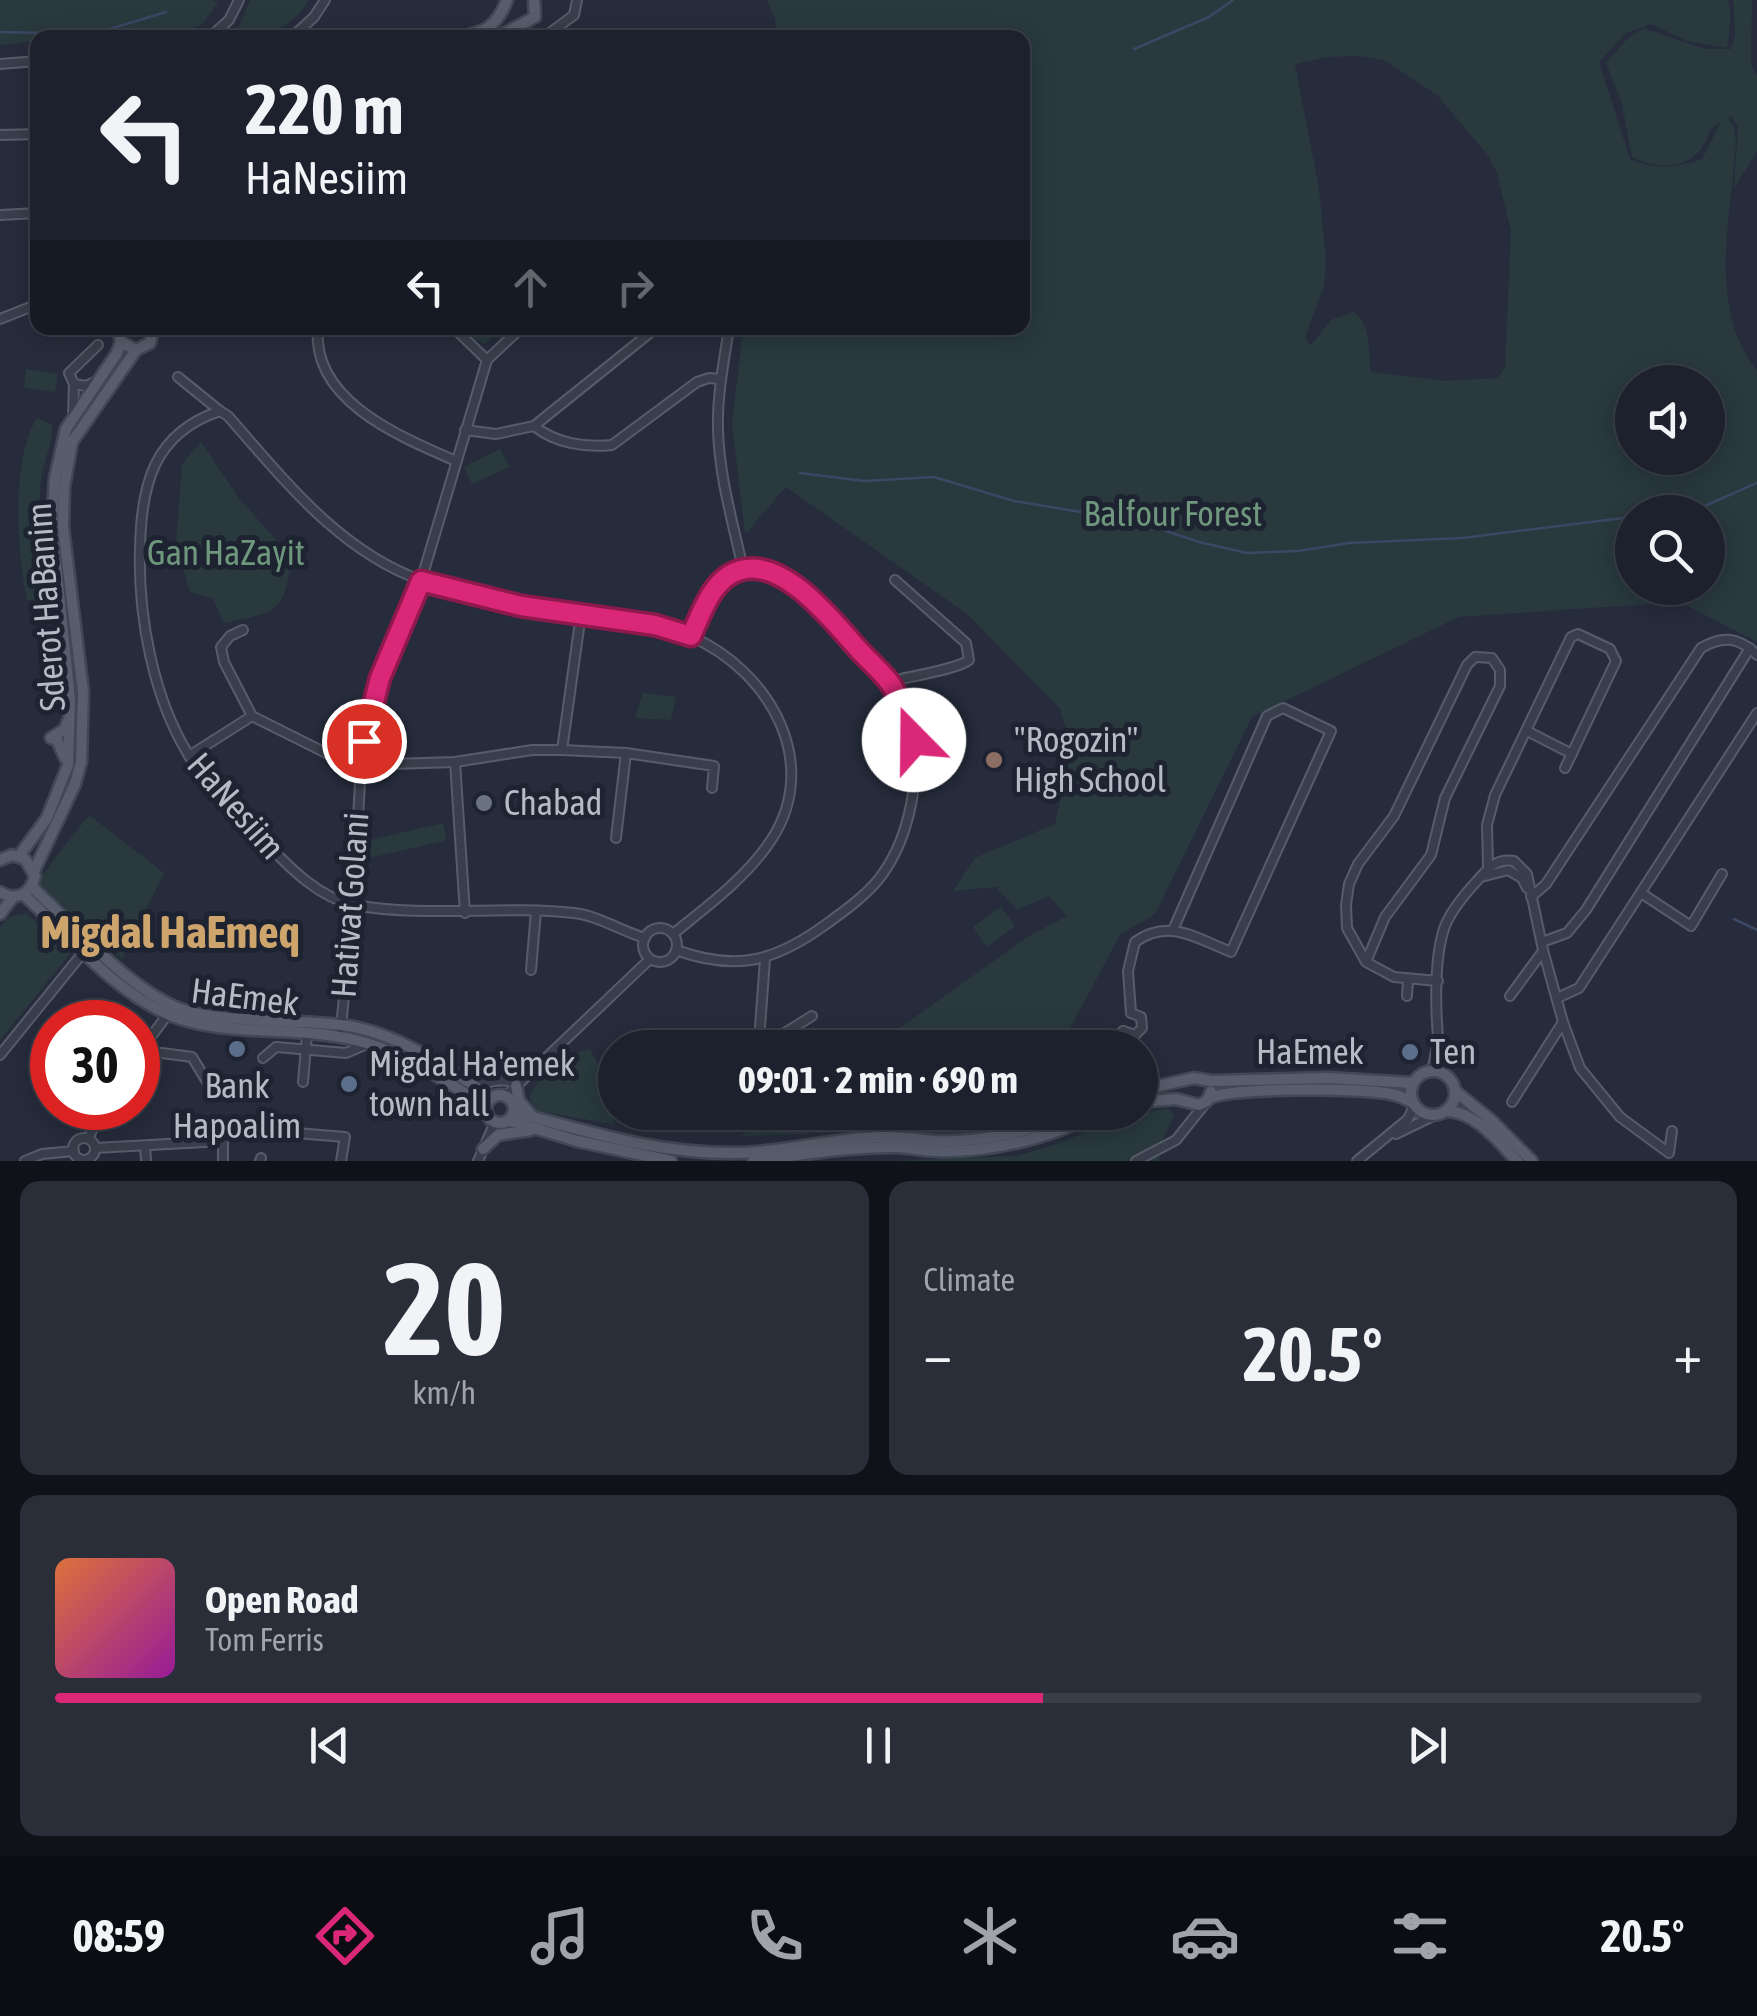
<!DOCTYPE html>
<html lang="en">
<head>
<meta charset="utf-8">
<style>
	:root { --surface:#1c212d; --page:#292e39; --text:#f1f3f6; --muted:#a0a3aa; --line:#3a3e49; --accent:#db2777 }
	body { margin:0; font-family:"Asap Condensed",sans-serif; background:var(--page); color:var(--text); height:100vh; display:flex; flex-direction:column; font-size:38px; white-space:nowrap }
	* { box-sizing:border-box; margin:0 }
	p { font-size:32px; color:var(--muted) }
	.icon { flex:none; width:55px; height:55px; fill:none; stroke:currentColor; stroke-width:2; stroke-linecap:round; stroke-linejoin:round }
	.map { position:relative; height:1161px; overflow:hidden }
	.sheet { display:flex; flex-direction:column; gap:20px; padding:20px; background:#0f1219; flex:1 }
	.sheet>* { flex:none }
	.banner { position:absolute; left:30px; top:30px; width:1000px; height:305px; border-radius:20px; box-shadow:0 5px 25px #0003,0 0 0 2px var(--line); background:#1c212d; color:var(--text); overflow:hidden }
	.tools { position:absolute; left:1615px; top:365px; display:grid; gap:20px }
	.tools a { display:grid; place-items:center; width:110px; height:110px; border-radius:50%; background:var(--surface); box-shadow:0 5px 25px #0003,0 0 0 2px var(--line); font-size:50px }
	.speed { position:absolute; left:30px; top:1000px; display:flex; gap:20px; font-size:50px; font-weight:700; text-align:center }
	.speed>* { display:grid; place-content:center; width:130px; height:130px; border-radius:50%; background:var(--surface); box-shadow:0 5px 25px #0003,0 0 0 2px var(--line); line-height:1 }
	.speed .limit { border:15px solid #d22; background:#fff; color:#111 }
	.pin { position:absolute; display:grid; place-items:center; width:85px; height:85px; color:#fff; margin:-42px; border:5px solid #fff; border-radius:50%; box-shadow:0 2px 10px #0007 }
	.me { position:absolute; width:110px; margin:-55px; rotate:338deg; stroke-linejoin:round; filter:drop-shadow(0 0 8px #0008) }
	.turn { display:flex; align-items:center; gap:35px; height:210px; padding:0 50px; font-size:45px }
	.turn .icon { width:130px; height:130px; stroke-width:2.5 }
	.turn b { display:block; font-size:70px; line-height:85px }
	.lanes { display:flex; align-items:center; height:95px; padding:0 50px; background:#0003; justify-content:center; gap:50px; direction:ltr }
	.lanes .off { opacity:.35 }
	.big { font-size:75px; font-weight:700; line-height:1.1 }
	.sheet .tile { flex:1; display:flex; flex-direction:column; justify-content:center; gap:15px; min-width:0; padding:0 35px; border-radius:20px; background:var(--page) }
	.sheet .dial { align-items:center; gap:0 }
	.dial b { font-size:130px; line-height:1 }
	.song { display:flex; align-items:center; gap:30px }
	.cover { width:120px; height:120px; border-radius:15px; background:linear-gradient(135deg,hsl(20 70% 55%),hsl(300 70% 35%)) }
	.played { height:10px; border-radius:5px; background:linear-gradient(90deg,var(--accent) 60%,var(--line) 60%) }
	.keys { display:flex; justify-content:space-around; direction:ltr }
	.heat { display:flex; justify-content:space-between; align-items:center; font-size:55px; direction:ltr }
	.sheet .tiles { flex:1; display:grid; gap:20px; grid-template-columns:1fr 1fr }
	.tile:last-child { grid-column:span 2 }
	.trip { position:absolute; left:598px; top:1030px; width:560px; height:100px; border-radius:50px; background:var(--surface); box-shadow:0 5px 25px #0003,0 0 0 2px var(--line); font-weight:700; line-height:100px; text-align:center }
	.menu { display:flex; height:160px; justify-content:space-around; align-items:center; background:#0b0d12; color:var(--muted) }
	.menu .icon { width:70px; height:70px }
	.menu .current { color:var(--accent) }
	.menu b { font-size:45px; color:var(--text) }
	.map>svg:first-child { display:block }
	.green { fill:#29393e; fill-rule:evenodd }
	.lines { fill:none; stroke-linecap:round; stroke-linejoin:round }
	.stream { stroke:#3c4764; stroke-width:2.5 }
	.minor-casing { stroke:#575c6a; stroke-width:12 }
	.major-casing { stroke:#424755; stroke-width:15 }
	.minor { stroke:#393e4c; stroke-width:8 }
	.major { stroke:#575d6c; stroke-width:10 }
	.route-casing { stroke:#8e194d; stroke-width:25 }
	.route { stroke:#db2777; stroke-width:18 }
	.education-dot { fill:#8d6e63; stroke:#1e2331; stroke-width:4 }
	.worship-dot { fill:#6b7280; stroke:#1e2331; stroke-width:4 }
	.service-dot { fill:#5c6f8a; stroke:#1e2331; stroke-width:4 }
	.labels { text-anchor:middle; stroke-width:10; stroke-linejoin:round; paint-order:stroke }
	.park-label { font-size:35px; fill:#6e977d; stroke:#1e2331 }
	.street-label { font-size:35px; fill:#b5bac7; stroke:#1e2331 }
	.poi-label { font-size:35px; fill:#b5bac7; stroke:#1e2331; text-anchor:start }
	.district-label { font-size:45px; font-weight:bold; fill:#cda46b; stroke:#1e2331 }
</style>
</head>
<body>
<div class="map">
<svg width="1757" height="1161" viewBox="0 0 1757 1161">
	<rect width="100%" height="100%" fill="#262c3c"/>
	<!-- green -->
	<g class="green">
		<polygon points="0,0 213,0 218,2 202,25 166,37 38,38 37,41 0,45"/>
		<path d="M250,0H309C288,33 262,38 226,37L237,31Z"/>
		<path d="M767,0H1728L1731,16L1727,48L1687,41L1651,24L1626,33L1599,62L1630,159C1655,170 1677,168 1702,159L1721,122L1710,130C1699,168 1666,173 1632,157L1622,104L1606,63L1625,41L1643,28L1705,49H1731L1735,35L1733,0H1752L1751,65L1757,76V151L1734,188L1738,127L1731,116L1728,117L1734,127L1736,142C1732,214 1706,308 1757,370V642L1680,602L1459,617L1252,717L1155,914L1120,935L1060,1047H873L1029,936L1067,916L1049,896L1017,910L996,887L953,891L975,858L1055,824L1072,749L1060,709L967,614L786,487L745,534L732,423L742,338L744,328H1022V38L776,37L775,19ZM1358,56L1384,60L1437,95L1487,154L1497,173L1511,231L1505,367L1497,378L1446,381L1371,372C1368,352 1371,324 1354,312L1331,320L1311,345L1305,338L1324,285L1326,260L1319,189L1295,64L1327,57ZM1632,382H1708V458H1632ZM1632,512H1708V588H1632Z"/>
		<polygon points="463,328 505,328 484,344 470,337"/>
		<polygon points="26,369 58,374 55,392 24,388"/>
		<path d="M37,418L52,425C54,441 43,462 41,480C37,522 42,560 48,601L27,600C17,554 11,458 37,418Z"/>
		<path d="M201,442L239,498L291,557C285,614 277,612 224,623L213,598L190,592L176,545L182,464Z"/>
		<polygon points="500,449 509,467 472,484 464,467"/>
		<polygon points="643,693 676,697 671,720 635,718"/>
		<polygon points="89,815 164,873 122,959 35,884"/>
		<polygon points="443,823 447,840 370,858 366,841"/>
		<polygon points="1001,907 1015,926 987,947 973,927"/>
		<polygon points="26,913 70,954 0,1040 0,927 8,917"/>
		<path d="M590,1049L600,1068L615,1084L613,1124L537,1111L529,1097C542,1071 562,1056 590,1049Z"/>
		<polygon points="1168,1108 1174,1115 1161,1143 1159,1161 888,1161 1017,1156 1060,1143 1121,1117"/>
		<polygon points="781,1113 1059,1113 969,1134 850,1132 740,1136"/>
	</g>
	<g class="lines">
		<!-- stream -->
		<g class="stream">
			<polyline points="0,32 93,34 166,12"/>
			<polyline points="1134,49 1209,17 1233,0"/>
			<polyline points="800,473 864,481 934,477 1014,501 1136,521 1199,542 1247,553 1299,551 1349,543 1462,538 1632,517"/>
			<polyline points="1659,512 1707,505 1757,483"/>
			<polyline points="1734,919 1757,930"/>
		</g>
		<!-- minor casing -->
		<g class="minor-casing">
			<g id="minor">
				<polyline points="547,35 574,15 577,0"/>
				<polyline points="209,38 229,20 239,0"/>
				<polyline points="291,38 314,17 325,0"/>
				<polyline points="0,64 38,61"/>
				<polyline points="0,135 38,134"/>
				<polyline points="0,215 38,213"/>
				<polyline points="0,319 38,304"/>
				<path d="M318,328C311,401 401,437 456,461"/>
				<polyline points="454,328 487,360"/>
				<path d="M729,328C724,361 717,395 718,429C719,476 733,523 743,569"/>
				<polyline points="98,345 69,373 74,384 86,386 99,380"/>
				<path d="M178,377L220,411C153,433 141,486 140,549C138,616 153,697 188,754C209,789 240,817 268,845C291,869 320,898 354,905C427,918 501,905 574,913C599,916 621,931 645,938"/>
				<path d="M220,411L228,416C284,480 340,552 423,581C477,601 537,608 594,616C625,620 661,623 690,636C771,671 825,767 767,846C743,880 705,908 673,934"/>
				<polyline points="73,415 74,384"/>
				<path d="M534,426C555,443 585,448 612,445L697,382L709,378L721,379"/>
				<polyline points="465,430 496,434 534,426 656,328"/>
				<polyline points="243,630 230,636 221,647 224,662 252,716 334,757 361,765 455,762 532,750 562,750 626,753 714,766 712,788"/>
				<path d="M889,682C906,677 959,669 969,660L966,643L895,580"/>
				<polyline points="1527,731 1572,754"/>
				<polyline points="562,750 581,614"/>
				<polyline points="189,756 252,716"/>
				<polyline points="455,762 465,913"/>
				<polyline points="616,838 626,753"/>
				<polyline points="1488,867 1487,825 1495,795 1571,637 1578,634 1610,649 1616,661 1565,768"/>
				<polyline points="1481,877 1508,870 1522,878 1527,888"/>
				<polyline points="1641,893 1691,926 1722,874"/>
				<path d="M1531,897L1546,884L1701,648C1723,635 1739,637 1757,655"/>
				<circle cx="660" cy="945" r="17"/>
				<polyline points="1542,942 1567,933 1586,910 1750,648"/>
				<path d="M676,950C737,972 775,961 825,925C843,912 864,897 878,880C907,844 919,788 914,742C909,693 795,552 740,570C712,579 702,612 691,636"/>
				<polyline points="1366,962 1385,917 1431,855 1445,798 1500,686 1500,670 1492,658 1475,657 1467,665 1394,816 1358,864 1349,884 1346,905 1347,928 1366,962 1394,977 1438,981"/>
				<polyline points="531,970 536,911"/>
				<polyline points="1407,996 1408,980"/>
				<polyline points="1510,996 1543,951"/>
				<polyline points="1557,998 1579,988 1757,713"/>
				<path d="M1131,1013L1128,971L1135,942C1169,918 1196,938 1231,952L1331,731L1283,708L1267,716L1173,930"/>
				<polyline points="1123,1031 1135,1035 1142,1028 1141,1017 1131,1013"/>
				<polyline points="340,1037 353,905 361,765 369,717 392,644 421,581 487,360 521,328"/>
				<polyline points="759,1041 765,959"/>
				<polyline points="756,1048 759,1041 783,1034 812,1016"/>
				<polyline points="1108,1048 1123,1031"/>
				<polyline points="138,1054 171,1010"/>
				<polyline points="0,1055 86,949"/>
				<polyline points="138,1055 162,1053 192,1057 214,1093"/>
				<polyline points="263,1058 276,1047 346,1053 367,1044"/>
				<polyline points="1432,1071 1437,1047"/>
				<path d="M1444,1074C1435,1038 1432,961 1445,926C1452,909 1464,895 1476,882C1488,869 1495,858 1514,861L1527,874L1543,950L1563,1022L1580,1068L1620,1117L1669,1153L1672,1131"/>
				<polyline points="303,1082 308,1023"/>
				<path d="M475,1086C490,1081 503,1078 519,1083"/>
				<polyline points="506,1096 650,959"/>
				<polyline points="1512,1102 1563,1022"/>
				<polyline points="1396,1134 1433,1116"/>
				<circle cx="84" cy="1149" r="11"/>
				<polyline points="88,1139 103,1108"/>
				<polyline points="145,1146 146,1161"/>
				<polyline points="95,1148 223,1141 229,1132 237,1128 345,1137 341,1161"/>
				<polyline points="25,1161 42,1154 74,1151"/>
				<polyline points="223,1161 223,1141"/>
				<polyline points="260,1161 261,1158"/>
				<polyline points="478,1161 495,1122"/>
				<polyline points="1136,1161 1176,1140 1204,1105"/>
				<polyline points="1357,1161 1408,1119 1414,1106"/>
			</g>
		</g>
		<!-- major casing -->
		<g class="major-casing">
			<g id="major">
				<path d="M455,38C483,33 496,29 507,0"/>
				<polyline points="496,38 535,17 534,0"/>
				<polyline points="118,328 121,342 136,350 150,343 154,328"/>
				<polyline points="65,758 57,740 51,738 65,729 68,721"/>
				<polyline points="19,856 47,818 68,765 70,699 52,527 55,478 66,429 117,353 121,342"/>
				<path d="M0,860L12,855L25,859L35,876C31,894 16,902 0,892"/>
				<polyline points="34,871 75,784 81,762 83,692 63,527 64,487 72,442 136,350"/>
				<path d="M32,887C73,925 122,982 173,1006C210,1024 297,1019 341,1025C395,1031 448,1068 492,1098"/>
				<path d="M24,895C68,935 114,992 170,1015C224,1037 294,1026 351,1039C400,1050 445,1080 486,1107"/>
				<polyline points="0,914 13,897"/>
				<circle cx="1433" cy="1093" r="22"/>
				<polyline points="516,1086 519,1101 532,1116"/>
				<polyline points="1140,1090 1194,1078 1211,1081 1328,1078 1413,1083"/>
				<polyline points="1455,1091 1491,1120 1532,1161"/>
				<circle cx="500" cy="1109" r="14"/>
				<path d="M1210,1098C1233,1087 1363,1088 1391,1094C1398,1095 1406,1099 1413,1103"/>
				<polyline points="1140,1102 1176,1099 1199,1105 1207,1101 1211,1092"/>
				<path d="M1446,1111C1475,1111 1499,1142 1517,1161"/>
				<path d="M514,1112C590,1132 657,1154 738,1153C786,1152 834,1138 882,1137C900,1136 917,1140 935,1141C980,1143 1036,1131 1076,1112"/>
				<polyline points="1090,1112 1096,1115 1105,1112"/>
				<polyline points="508,1120 577,1141 671,1161"/>
				<polyline points="483,1149 498,1135 531,1130"/>
				<path d="M753,1161C801,1155 851,1146 899,1147C912,1148 924,1151 937,1151C982,1153 1054,1139 1092,1114"/>
			</g>
		</g>
		<!-- minor -->
		<use href="#minor" class="minor"/>
		<!-- major -->
		<use href="#major" class="major"/>
	</g>
	<g class="lines">
		<!-- route casing -->
		<g class="route-casing">
			<path id="route" d="M364,741L380,678L421,581L521,606L655,625L691,636C702,612 713,577 741,570C784,558 833,621 858,649C868,660 881,671 890,683C901,700 908,720 914,740"/>
		</g>
		<!-- route -->
		<use href="#route" class="route"/>
	</g>
	<!-- markers -->
	<circle class="education-dot" cx="994" cy="760" r="10"/>
	<circle class="worship-dot" cx="484" cy="803" r="10"/>
	<g class="service-dot">
		<circle cx="237" cy="1049" r="10"/>
		<circle cx="1410" cy="1052" r="10"/>
		<circle cx="349" cy="1084" r="10"/>
	</g>
	<g class="labels">
		<!-- park labels -->
		<g class="park-label">
			<text x="1173" y="526">Balfour Forest</text>
			<text x="226" y="565">Gan HaZayit</text>
		</g>
		<!-- street labels -->
		<g class="street-label">
			<text transform="translate(46 607) rotate(-94)" y="12">Sderot HaBanim</text>
			<text transform="translate(236 806) rotate(49)" y="12">HaNesiim</text>
			<text transform="translate(350 905) rotate(-86)" y="12">Hativat Golani</text>
			<text transform="translate(245 997) rotate(7)" y="12">HaEmek</text>
			<text x="1310" y="1064">HaEmek</text>
		</g>
		<!-- poi labels -->
		<g class="poi-label">
			<text x="1014" y="752">"Rogozin"<tspan x="1014" dy="40">High School</tspan></text>
			<text x="504" y="815">Chabad</text>
			<text x="1430" y="1064">Ten</text>
			<text x="369" y="1076">Migdal Ha'emek<tspan x="369" dy="40">town hall</tspan></text>
			<text x="237" y="1098" text-anchor="middle">Bank<tspan x="237" dy="40">Hapoalim</tspan></text>
		</g>
		<!-- district labels -->
		<g class="district-label">
			<text x="170" y="948">Migdal HaEmeq</text>
		</g>
	</g>
</svg>
<div class="tools">
<a><svg class="icon" aria-label="sound" viewBox="0 0 24 24"><path d="M4 9h4l5-4v14l-5-4H4zM17 9q2 3 0 6"/></svg></a>
<a><svg class="icon" aria-label="search" viewBox="0 0 24 24"><circle cx="10" cy="10" r="6"/><path d="M15 15l6 6"/></svg></a>
</div>
<div class="speed"><div class="limit">30</div></div>
<div class="pin" style="left:364px;top:741px;background:#d93025"><svg class="icon" aria-label="arrive" viewBox="0 0 24 24"><path d="M6 21V4h12l-3 4 3 4H6"/></svg></div>
<svg class="me" style="left:914px;top:740px" viewBox="-20 -20 40 40"><circle r="19" fill="#fff"/><path d="M0-13L10 11 0 6-10 11z" fill="#db2777"/></svg>
<div class="trip">09:01 · 2 min · 690 m</div>
<div class="banner">
<div class="turn"><svg class="icon" aria-label="left" viewBox="0 0 24 24"><path d="M17 20v-9H6M10 6l-5 5 5 5"/></svg><div><b>220 m</b>HaNesiim</div></div>
<div class="lanes"><svg class="icon" aria-label="left" viewBox="0 0 24 24"><path d="M17 20v-9H6M10 6l-5 5 5 5"/></svg><svg class="icon off" aria-label="ahead" viewBox="0 0 24 24"><path d="M12 20V5M6 11l6-6 6 6"/></svg><svg class="icon off" aria-label="right" viewBox="0 0 24 24"><path d="M7 20v-9h11M14 6l5 5-5 5"/></svg></div>
</div>
</div>
<section class="sheet">
<div class="tiles">
<div class="tile dial"><b>20</b><p>km/h</p></div>
<div class="tile"><p>Climate</p>
<div class="heat"><a>−</a><b class="big">20.5°</b><a>+</a></div>
</div>
<div class="tile">
<div class="song"><i class="cover"></i><div><b>Open Road</b><p>Tom Ferris</p></div></div>
<div class="played"></div>
<div class="keys"><svg class="icon" aria-label="previous" viewBox="0 0 24 24"><path d="M18 5L8 12l10 7zM5 5v14"/></svg><svg class="icon" aria-label="pause" viewBox="0 0 24 24"><path d="M8 5v14M16 5v14"/></svg><svg class="icon" aria-label="next" viewBox="0 0 24 24"><path d="M6 5l10 7-10 7zM19 5v14"/></svg></div>
</div>
</div>
</section>
<nav class="menu">
<b>08:59</b>
<svg class="icon current" aria-label="directions" viewBox="0 0 24 24"><path d="M12 3l9 9-9 9-9-9zM9 14v-3h6M13 9l2 2-2 2"/></svg>
<svg class="icon" aria-label="music" viewBox="0 0 24 24"><path d="M9 18V5l10-2v13"/><circle cx="6" cy="18" r="3"/><circle cx="16" cy="16" r="3"/></svg>
<svg class="icon" aria-label="phone" viewBox="0 0 24 24"><path d="M5 4h4l2 5-3 2q2 4 5 5l2-3 5 2v4C11 20 4 13 5 4z"/></svg>
<svg class="icon" aria-label="climate" viewBox="0 0 24 24"><path d="M12 3v18M4 7l16 10M4 17L20 7"/></svg>
<svg class="icon" aria-label="car" viewBox="0 0 24 24"><path d="M5 17H2v-5l4-1 3-4h7l3 4 3 1v5h-3M9 17h6M6 11h13"/><circle cx="7" cy="17" r="2"/><circle cx="17" cy="17" r="2"/></svg>
<svg class="icon" aria-label="filters" viewBox="0 0 24 24"><path d="M4 7h16M4 17h16"/><circle cx="9" cy="7" r="2"/><circle cx="15" cy="17" r="2"/></svg>
<b>20.5°</b>
</nav>
</body>
</html>
